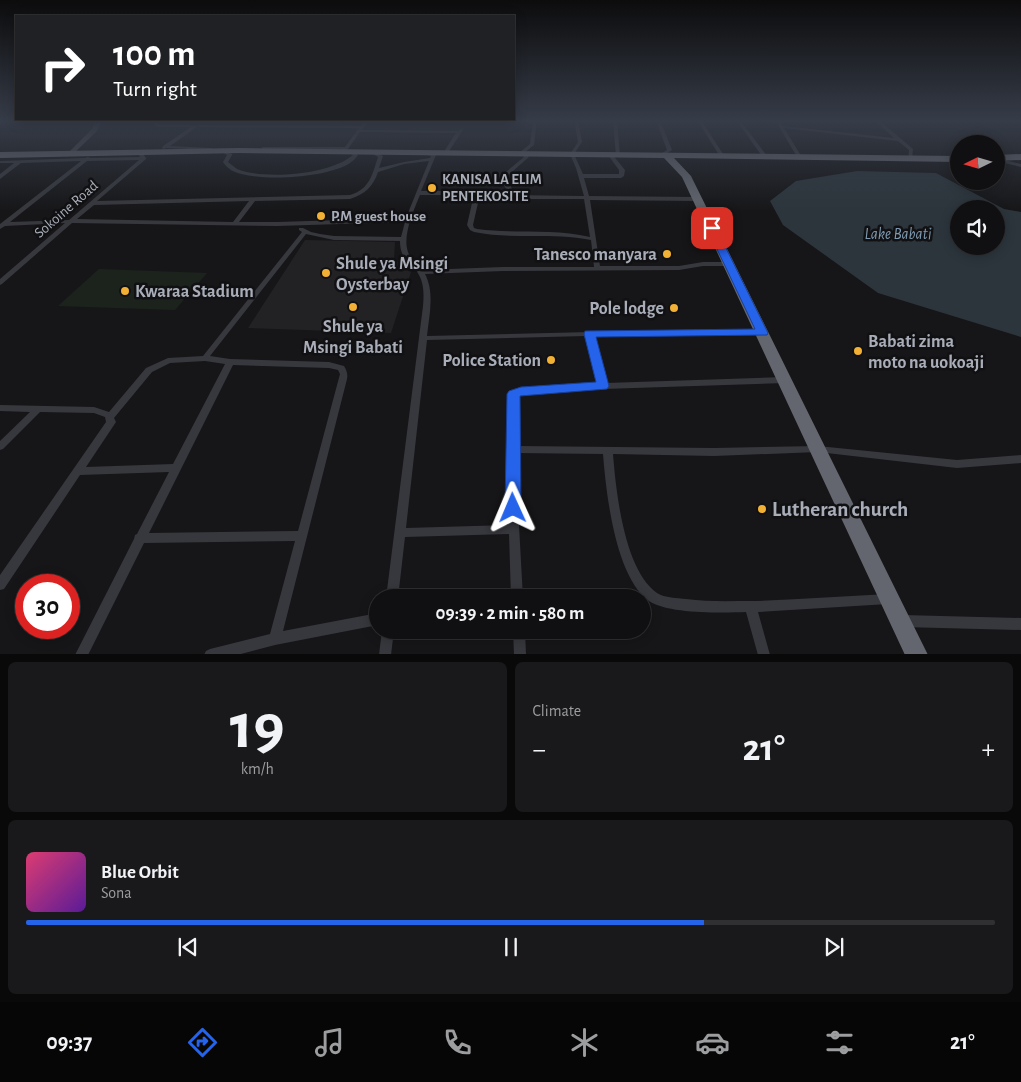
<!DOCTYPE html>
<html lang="en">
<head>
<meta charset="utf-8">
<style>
	:root { --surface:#101012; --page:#19191b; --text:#f1f3f6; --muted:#9c9d9f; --line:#303032; --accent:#2563eb }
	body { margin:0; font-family:"Alegreya Sans",sans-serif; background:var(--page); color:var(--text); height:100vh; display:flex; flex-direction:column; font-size:19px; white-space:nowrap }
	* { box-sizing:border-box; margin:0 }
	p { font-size:16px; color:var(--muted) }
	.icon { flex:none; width:28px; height:28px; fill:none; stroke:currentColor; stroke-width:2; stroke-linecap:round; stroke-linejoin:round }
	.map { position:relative; height:654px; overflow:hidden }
	.drawer { display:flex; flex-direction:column; gap:8px; padding:8px; background:#09090a; flex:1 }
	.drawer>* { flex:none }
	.guide { position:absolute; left:15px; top:15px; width:500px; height:105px; border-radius:0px; box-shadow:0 2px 12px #0003,0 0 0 1px var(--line); background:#202124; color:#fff; overflow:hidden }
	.needle { width:32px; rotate:265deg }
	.tools { position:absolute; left:950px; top:135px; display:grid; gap:10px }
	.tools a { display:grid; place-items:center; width:55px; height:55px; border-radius:50%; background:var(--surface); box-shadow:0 2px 12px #0003,0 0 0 1px var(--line); font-size:25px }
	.speed { position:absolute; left:15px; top:574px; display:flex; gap:10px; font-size:25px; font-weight:700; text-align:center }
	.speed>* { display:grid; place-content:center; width:65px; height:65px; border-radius:50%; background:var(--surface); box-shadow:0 2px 12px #0003,0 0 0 1px var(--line); line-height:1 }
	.speed .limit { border:8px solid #d22; background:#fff; color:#111 }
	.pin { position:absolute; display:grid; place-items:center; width:42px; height:42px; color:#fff; margin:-21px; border-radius:10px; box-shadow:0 2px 8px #0006 }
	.me { position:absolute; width:55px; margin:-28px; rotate:359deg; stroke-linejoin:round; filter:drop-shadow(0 0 4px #0008) }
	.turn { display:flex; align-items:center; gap:18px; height:105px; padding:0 15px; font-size:22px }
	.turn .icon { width:65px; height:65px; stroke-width:2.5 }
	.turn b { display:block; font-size:35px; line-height:42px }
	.big { font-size:38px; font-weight:700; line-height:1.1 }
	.drawer .widget { flex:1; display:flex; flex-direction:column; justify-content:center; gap:8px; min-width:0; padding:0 18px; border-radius:8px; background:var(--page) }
	.drawer .dial { align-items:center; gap:0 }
	.dial b { font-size:65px; line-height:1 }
	.song { display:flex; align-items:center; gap:15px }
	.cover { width:60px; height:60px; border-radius:8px; background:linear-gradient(135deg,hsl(340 70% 55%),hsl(270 70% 35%)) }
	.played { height:5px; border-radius:2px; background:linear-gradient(90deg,var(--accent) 70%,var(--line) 70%) }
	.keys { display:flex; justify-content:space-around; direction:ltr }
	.heat { display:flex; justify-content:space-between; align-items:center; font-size:28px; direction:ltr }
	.drawer .tiles { flex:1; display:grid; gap:8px; grid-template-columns:1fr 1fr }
	.widget:last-child { grid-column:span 2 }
	.trip { position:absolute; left:369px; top:589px; width:282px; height:50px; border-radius:25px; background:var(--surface); box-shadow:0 2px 12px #0003,0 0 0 1px var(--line); font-weight:700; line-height:50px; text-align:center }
	.menu { display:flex; height:80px; justify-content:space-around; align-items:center; background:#060607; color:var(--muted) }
	.menu .icon { width:35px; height:35px }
	.menu .active { color:var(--accent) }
	.menu b { font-size:22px; color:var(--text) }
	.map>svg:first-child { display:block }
	.built { fill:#222225 }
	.green { fill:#1c231d }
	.water { fill:#2c353c; fill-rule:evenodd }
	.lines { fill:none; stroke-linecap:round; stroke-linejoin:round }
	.street { fill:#37383d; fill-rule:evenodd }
	.secondary { fill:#45474d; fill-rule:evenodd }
	.highway { fill:#63666e; fill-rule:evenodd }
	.route { fill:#2563eb; stroke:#184099 }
	.poi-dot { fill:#f2b134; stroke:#111113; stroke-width:2 }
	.labels { text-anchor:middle; stroke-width:5; stroke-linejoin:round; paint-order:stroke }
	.far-poi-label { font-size:15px; font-weight:bold; fill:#a8adb8; stroke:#111113; text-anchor:start }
	.far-street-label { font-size:15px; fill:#a8adb8; stroke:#111113 }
	.far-water-label { font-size:16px; font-style:italic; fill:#7f9bb3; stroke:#111113 }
	.poi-label { font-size:18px; font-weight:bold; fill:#a8adb8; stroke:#111113; text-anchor:end }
	.near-poi-label { font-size:21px; font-weight:bold; fill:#a8adb8; stroke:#111113; text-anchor:start }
</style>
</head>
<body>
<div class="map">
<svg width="1021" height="655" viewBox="0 0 1021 655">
	<rect width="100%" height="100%" fill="#161618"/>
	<!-- built -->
	<polygon class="built" points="305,240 395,242 394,260 412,269 391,333 248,328"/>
	<!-- green -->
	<polygon class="green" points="99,269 207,273 175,310 58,306"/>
	<!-- water -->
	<path class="water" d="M857,171L936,173L1004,209L1021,212V337L878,293L783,225L770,201L796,181ZM959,209H996V246H959Z"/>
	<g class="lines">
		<!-- street -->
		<g class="street">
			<polygon points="3,120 10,120 0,124 0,122"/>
			<polygon points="156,120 160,120 159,125 361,126 365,120 369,120 362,130 458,131 461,129 463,130 447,154 445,154 443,153 456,133 360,132 348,149 342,150 340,149 263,149 261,148 263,147 345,147 359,128 197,127 170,146 211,148 213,149 213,150 166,148 164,149 162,148 163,146 191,127 158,127 154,125"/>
			<path d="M440,120H537L534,145L524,153L529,157L506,177L512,189L508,195L584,196L576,168L570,154L578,142L574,120H578L582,142L574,154L583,174H619V170L608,155L610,154H612L625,170L624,176L621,178H584L589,196L697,197L700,199L697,201L590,200L600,266H679L703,262H728L731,264L728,266H703L679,270L503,271L425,274C435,293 429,316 427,336L673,330L763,331H766L767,333L766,335L673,334L593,336L606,383L784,377L787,378L788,380L787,382L784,383L603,389L522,394L517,396V446L714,448L818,446L957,460L1021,455V463L957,468L818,452L714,456L613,454C616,491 624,570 657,593C665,598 677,598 686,599C708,602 729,601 751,601C797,600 842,596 888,594L892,595L894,599L892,603L888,604L758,612L770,655H758L746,612C722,613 668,614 649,601C615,577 606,492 603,454L517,453V489L523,598H511L509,534L405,537L398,598H386L423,306C424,295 424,284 419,275C411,260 400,261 400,241L334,240L306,234L210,356L230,359L329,362L344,366C348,373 348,376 346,383L283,631L378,613V625L275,645L237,655H204L206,651L210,649L270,634L295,541L144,543L88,655H75L134,539L135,535L137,534L169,472L80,475L4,589L0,590V575L106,422L105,417L94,413L40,412L3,449L0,450V441L30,412L0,411V405L94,407L109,412L146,368L168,358L203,356L302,232L299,230V228H303L311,232L320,234L334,236L401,237L405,222L277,226L72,223L2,284L0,285V279L65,223L5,226L0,229V224L81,161L21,163L0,179V174L14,163H0V161L85,158L88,157L90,158L140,157L137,152L141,151L146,158V159L97,201L350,195C370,189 372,175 378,157L371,153V151H375L383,156L379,168L404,162L430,158L431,156L424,154V153L426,152L436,155L421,191H459L465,193L502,195L506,189L500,177L524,157L519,153L530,144L533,122ZM139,160L69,220L10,222L87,161ZM429,161L406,218L277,222H239L255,201L350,199C365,194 373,187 378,172L404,164ZM420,195H459L470,198L472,203L467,225L470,230L474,232C513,240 552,232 591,240L594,267H503L423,270C418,264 410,259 408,252C402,236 414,209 420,195ZM474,196L504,199H584L590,237C553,228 515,234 477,229L474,228L473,225L478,203ZM249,201L233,222L77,219L94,205ZM586,336L598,384L521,388L510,392L509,394L507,489L508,525L406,528L427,340ZM205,361L225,364L173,464L86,467L116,422L114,418L152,372L170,363ZM233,365L329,368L338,370L340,374L298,531L149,533Z"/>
			<polygon points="613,120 617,120 620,156 618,157 616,156"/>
			<polygon points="656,120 660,120 672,150 661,157 659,157 659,155 667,150"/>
			<polygon points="697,120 701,120 725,157 725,158 721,158"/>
			<polygon points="736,120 740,120 767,156 767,158 758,159 758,157 762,156"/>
			<polygon points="775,120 779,120 783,126 894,138 874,120 879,120 913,149 912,159 908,160 909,150 898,141 784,128 803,159 799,160"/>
			<path d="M346,150H350L358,155C356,158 353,161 350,163C328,178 254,183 231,170C228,168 225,165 223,162L227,155L222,152L224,151L232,154V155L228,162C231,164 234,167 237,169C264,180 330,175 353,155L346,152Z"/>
			<polygon points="996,158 1021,164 1021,167 996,161"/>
			<polygon points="903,615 1021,618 1021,630 903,627 899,625 897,621 899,617"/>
			<polygon points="382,630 394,630 391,655 379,655"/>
			<polygon points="513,630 525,630 526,655 514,655"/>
		</g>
		<!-- secondary -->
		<polygon class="secondary" points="96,120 102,120 97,131 73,154 69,154 69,152 92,129"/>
		<!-- highway -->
		<g class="highway">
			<polygon points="239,148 959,156 959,162 674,158 691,176 928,655 905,655 682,177 664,158 239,153 0,158 0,152"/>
			<polygon points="1021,154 1021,160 996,161 996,155"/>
		</g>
	</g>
	<!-- sky -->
	<linearGradient id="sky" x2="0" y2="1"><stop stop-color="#0c0c0d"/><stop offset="0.57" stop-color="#363c48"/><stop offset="1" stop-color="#363c48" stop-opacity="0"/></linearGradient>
	<rect width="1021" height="212" fill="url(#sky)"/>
	<!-- route -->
	<polygon class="route" points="712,225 716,228 768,333 767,335 596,337 609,386 607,389 520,396 521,508 518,513 513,515 507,513 505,508 507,394 509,391 521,387 596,382 584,334 585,331 755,329 707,228"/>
	<!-- markers -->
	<g class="poi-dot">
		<circle cx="432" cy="188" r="5"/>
		<circle cx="321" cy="216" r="5"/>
		<circle cx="667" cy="254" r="5"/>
		<circle cx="326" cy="273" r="5"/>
		<circle cx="125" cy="291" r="5"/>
		<circle cx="353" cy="307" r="5"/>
		<circle cx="674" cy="308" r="5"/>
		<circle cx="858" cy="351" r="5"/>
		<circle cx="551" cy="360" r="5"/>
		<circle cx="762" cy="509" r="5"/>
	</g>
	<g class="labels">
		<!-- far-poi labels -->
		<g class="far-poi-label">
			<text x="442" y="184">KANISA LA ELIM<tspan x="442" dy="17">PENTEKOSITE</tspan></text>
			<text x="331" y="221">P.M guest house</text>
		</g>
		<!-- far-street labels -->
		<g class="far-street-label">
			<text transform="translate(66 209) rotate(-41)" y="5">Sokoine Road</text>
		</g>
		<!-- far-water labels -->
		<g class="far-water-label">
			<text x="898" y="239">Lake Babati</text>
		</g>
		<!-- poi labels -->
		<g class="poi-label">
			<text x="657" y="260">Tanesco manyara</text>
			<text x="336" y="269" text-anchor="start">Shule ya Msingi<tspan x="336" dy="21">Oysterbay</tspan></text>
			<text x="135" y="297" text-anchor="start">Kwaraa Stadium</text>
			<text x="664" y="314">Pole lodge</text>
			<text x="353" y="332" text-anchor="middle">Shule ya<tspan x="353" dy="21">Msingi Babati</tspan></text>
			<text x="868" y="347" text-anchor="start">Babati zima<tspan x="868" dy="21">moto na uokoaji</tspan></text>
			<text x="541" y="366">Police Station</text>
		</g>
		<!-- near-poi labels -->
		<g class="near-poi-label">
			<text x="772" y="516">Lutheran church</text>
		</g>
	</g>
</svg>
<div class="tools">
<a><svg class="needle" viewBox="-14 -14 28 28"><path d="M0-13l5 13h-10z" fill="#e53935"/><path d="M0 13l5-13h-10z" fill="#9c9d9f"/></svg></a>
<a><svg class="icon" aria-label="sound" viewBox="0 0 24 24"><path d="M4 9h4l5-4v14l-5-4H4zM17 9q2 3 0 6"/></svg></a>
</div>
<div class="speed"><div class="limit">30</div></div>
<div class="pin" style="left:712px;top:228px;background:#d93025"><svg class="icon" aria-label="arrive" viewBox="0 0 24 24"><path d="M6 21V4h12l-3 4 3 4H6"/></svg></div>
<svg class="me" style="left:513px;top:508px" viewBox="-20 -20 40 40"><path d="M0-17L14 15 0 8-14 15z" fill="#2563eb" stroke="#fff" stroke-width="4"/></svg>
<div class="trip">09:39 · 2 min · 580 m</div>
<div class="guide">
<div class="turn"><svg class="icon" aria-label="right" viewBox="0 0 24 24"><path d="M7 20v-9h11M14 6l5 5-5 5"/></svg><div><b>100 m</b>Turn right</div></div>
</div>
</div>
<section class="drawer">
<div class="tiles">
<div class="widget dial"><b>19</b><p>km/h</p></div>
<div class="widget"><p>Climate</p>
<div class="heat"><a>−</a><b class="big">21°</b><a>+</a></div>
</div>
<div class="widget">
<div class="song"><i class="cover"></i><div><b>Blue Orbit</b><p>Sona</p></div></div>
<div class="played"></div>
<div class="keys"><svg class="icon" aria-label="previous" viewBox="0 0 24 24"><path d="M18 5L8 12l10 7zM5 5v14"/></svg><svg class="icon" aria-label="pause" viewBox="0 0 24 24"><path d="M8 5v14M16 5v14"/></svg><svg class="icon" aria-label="next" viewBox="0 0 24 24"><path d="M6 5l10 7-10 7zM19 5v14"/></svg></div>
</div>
</div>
</section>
<nav class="menu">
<b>09:37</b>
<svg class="icon active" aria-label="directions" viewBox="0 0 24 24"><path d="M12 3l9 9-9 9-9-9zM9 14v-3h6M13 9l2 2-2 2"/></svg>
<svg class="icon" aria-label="music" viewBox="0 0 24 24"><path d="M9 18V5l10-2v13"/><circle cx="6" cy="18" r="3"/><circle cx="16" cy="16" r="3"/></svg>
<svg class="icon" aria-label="phone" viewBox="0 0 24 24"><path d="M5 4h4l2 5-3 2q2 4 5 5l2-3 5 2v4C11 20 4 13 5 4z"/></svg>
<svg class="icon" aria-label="climate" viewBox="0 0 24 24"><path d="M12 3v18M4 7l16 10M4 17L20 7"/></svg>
<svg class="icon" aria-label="car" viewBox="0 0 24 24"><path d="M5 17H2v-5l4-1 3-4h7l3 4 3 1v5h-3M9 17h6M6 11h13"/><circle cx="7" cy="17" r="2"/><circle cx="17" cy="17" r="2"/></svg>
<svg class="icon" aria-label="filters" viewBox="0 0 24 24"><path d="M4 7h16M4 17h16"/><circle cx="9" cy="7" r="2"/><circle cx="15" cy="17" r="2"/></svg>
<b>21°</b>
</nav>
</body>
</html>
